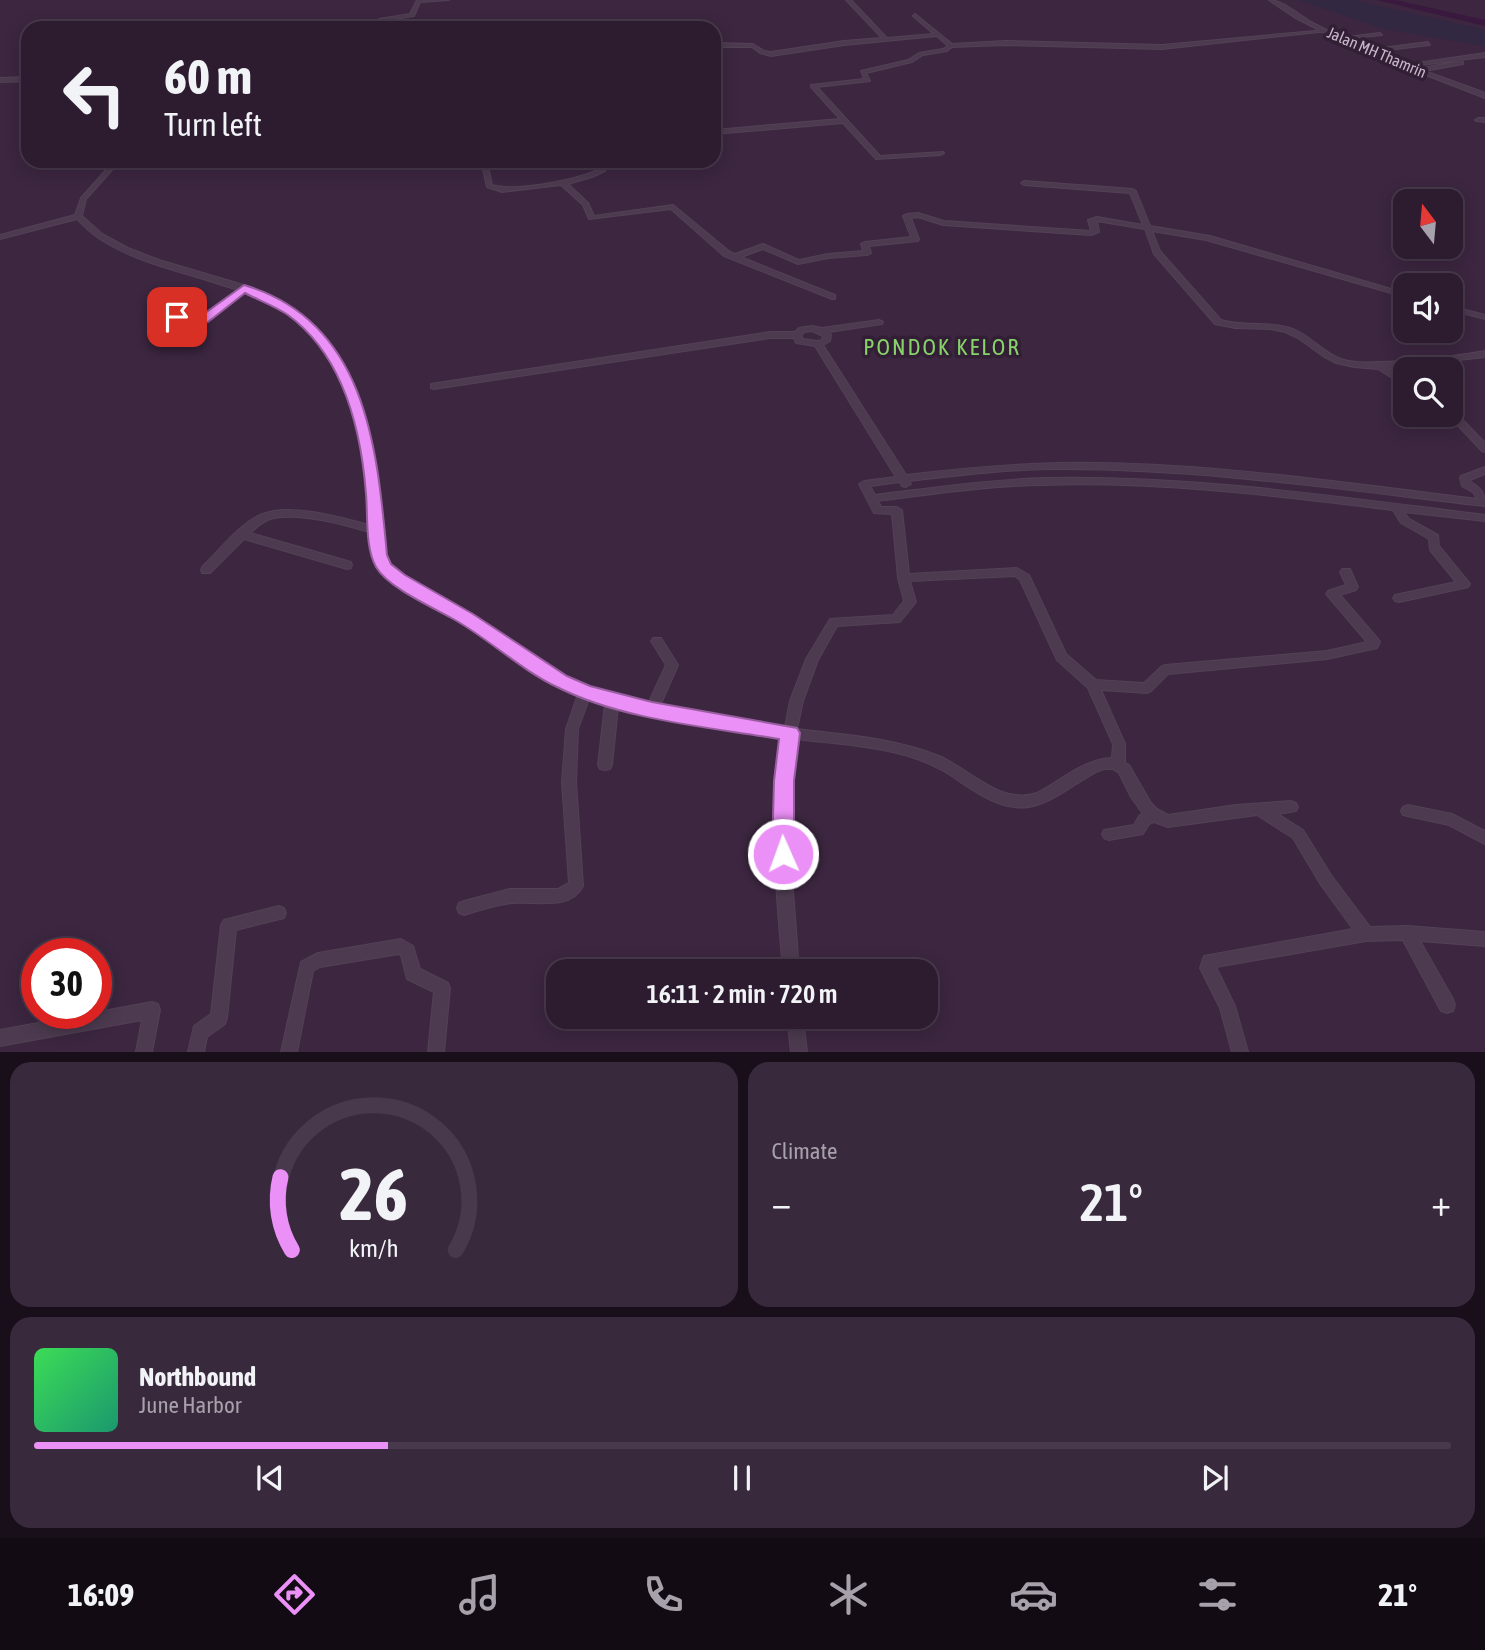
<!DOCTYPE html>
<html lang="en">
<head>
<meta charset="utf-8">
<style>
	:root { --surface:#2d1c30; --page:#39293c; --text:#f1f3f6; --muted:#a7a1ab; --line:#483a4c; --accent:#eb90f6 }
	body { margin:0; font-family:"Asap Condensed",sans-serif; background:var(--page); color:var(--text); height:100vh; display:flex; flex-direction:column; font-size:26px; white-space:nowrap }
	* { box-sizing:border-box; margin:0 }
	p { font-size:23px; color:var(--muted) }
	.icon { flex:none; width:38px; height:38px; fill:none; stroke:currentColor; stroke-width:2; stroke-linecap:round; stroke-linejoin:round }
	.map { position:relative; height:1052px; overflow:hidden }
	.panel { display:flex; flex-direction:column; gap:10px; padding:10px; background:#190f1a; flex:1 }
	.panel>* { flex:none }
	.hud { position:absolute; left:21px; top:21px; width:700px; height:147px; border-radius:21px; box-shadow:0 4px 18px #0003,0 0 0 2px var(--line); background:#2d1c30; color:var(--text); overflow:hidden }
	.needle { width:46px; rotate:344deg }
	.buttons { position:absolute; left:1393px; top:189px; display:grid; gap:14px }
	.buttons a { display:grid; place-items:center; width:70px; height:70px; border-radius:14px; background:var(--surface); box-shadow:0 4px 18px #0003,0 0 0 2px var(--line); font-size:35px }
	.speed { position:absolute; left:21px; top:938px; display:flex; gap:14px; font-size:35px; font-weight:700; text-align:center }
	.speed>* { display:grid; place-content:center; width:91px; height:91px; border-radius:50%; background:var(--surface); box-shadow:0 4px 18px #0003,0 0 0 2px var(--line); line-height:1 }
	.speed .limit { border:10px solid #d22; background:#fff; color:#111 }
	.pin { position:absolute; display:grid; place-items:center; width:60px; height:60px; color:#fff; margin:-30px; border-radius:14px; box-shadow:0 4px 10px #0006 }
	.me { position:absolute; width:77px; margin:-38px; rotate:358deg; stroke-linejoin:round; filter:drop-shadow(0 0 5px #0008) }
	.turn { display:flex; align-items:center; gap:24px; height:147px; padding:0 28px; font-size:32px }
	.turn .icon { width:91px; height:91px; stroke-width:2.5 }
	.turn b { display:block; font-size:49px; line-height:60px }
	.big { font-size:52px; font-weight:600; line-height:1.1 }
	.panel .widget { flex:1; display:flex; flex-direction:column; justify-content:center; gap:10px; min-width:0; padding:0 24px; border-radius:21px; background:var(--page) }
	.panel .dial { align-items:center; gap:0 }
	.dial svg { height:182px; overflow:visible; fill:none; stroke:var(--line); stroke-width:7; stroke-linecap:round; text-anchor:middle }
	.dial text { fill:var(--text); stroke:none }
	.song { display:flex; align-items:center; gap:21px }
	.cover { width:84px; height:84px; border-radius:10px; background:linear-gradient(135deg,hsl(130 70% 55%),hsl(160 70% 35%)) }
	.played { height:7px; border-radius:4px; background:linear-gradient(90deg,var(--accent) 25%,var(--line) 25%) }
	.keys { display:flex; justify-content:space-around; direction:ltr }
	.heat { display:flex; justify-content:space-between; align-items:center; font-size:38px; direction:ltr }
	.panel .tiles { flex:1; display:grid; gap:10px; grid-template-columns:1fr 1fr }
	.widget:last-child { grid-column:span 2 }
	.trip { position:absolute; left:546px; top:959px; width:392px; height:70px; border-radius:21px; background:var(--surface); box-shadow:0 4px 18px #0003,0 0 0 2px var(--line); font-weight:600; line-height:70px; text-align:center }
	.tabs { display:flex; height:112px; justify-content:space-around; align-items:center; background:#120b13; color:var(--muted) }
	.tabs .icon { width:49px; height:49px }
	.tabs .active { color:var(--accent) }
	.tabs b { font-size:32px; color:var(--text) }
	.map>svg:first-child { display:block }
	.green { fill:#322841 }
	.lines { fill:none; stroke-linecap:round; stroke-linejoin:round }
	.river { fill:#39193e; fill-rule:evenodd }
	.minor-casing { stroke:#534156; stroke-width:2 }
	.tertiary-casing { stroke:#534156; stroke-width:2 }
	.minor { fill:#4d3a50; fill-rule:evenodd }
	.tertiary { fill:#4d3a50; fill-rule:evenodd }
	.route { fill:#eb90f6; stroke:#995ea0; stroke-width:2 }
	.labels { text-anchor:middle; stroke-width:7; stroke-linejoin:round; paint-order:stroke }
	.far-street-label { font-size:16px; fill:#c8b7ca; stroke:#321f35 }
	.quarter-label { font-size:23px; letter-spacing:2px; fill:#87d369; stroke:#321f35 }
</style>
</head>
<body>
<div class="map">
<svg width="1485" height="1052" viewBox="0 0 1485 1052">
	<rect width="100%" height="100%" fill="#3c2640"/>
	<!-- green -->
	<polygon class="green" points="1298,0 1353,0 1485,30 1485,46 1384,29"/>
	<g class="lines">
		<!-- river -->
		<polygon class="river" points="1377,0 1395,0 1485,20 1485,26"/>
		<!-- minor casing -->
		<g class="minor-casing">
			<g id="minor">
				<polygon points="417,0 449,0 420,2 414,16 383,21 383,28 379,28 379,19 410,14"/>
				<polygon points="846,0 851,0 887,38 934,34 913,16 915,14 952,44 1005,41 1162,45 1326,30 1328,31 1162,49 1005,45 952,47 947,51 923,55 912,62 866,73 870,81 817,87 880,156 943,152 944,153 941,155 876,159 843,123 714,134 714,130 840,119 811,87 811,85 864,79 861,71 908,60 919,53 943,49 948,46 937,36 844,45 771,56 760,53 752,47 714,47 714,43 753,44 764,51 771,52 844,41 882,38"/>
				<polygon points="529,27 552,27 554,28 527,28"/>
				<polygon points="1380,33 1382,35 1340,39 1338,38"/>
				<polygon points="1428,42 1430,45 1370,52 1367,50"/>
				<polygon points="1485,53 1485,57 1459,60 1463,62 1463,64 1419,72 1417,69 1456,62 1452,61 1406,67 1403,65"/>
				<polygon points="28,77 28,81 0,82 0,78"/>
				<polygon points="1478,118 1485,118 1485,122 1476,121 1475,120"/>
				<path d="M114,161H120L86,199L82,216L102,234L128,248L159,260L247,286L248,288C335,320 369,398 378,485C380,509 375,536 386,559C397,583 451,602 474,617C511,640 545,670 586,688C606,696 627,700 648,704L666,665L651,641L653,638H661L678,665L660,706L785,727L790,701L806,659L830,619L893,615L904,601L898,578L892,514L874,513L859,484L864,481L896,477L815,346L796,343L794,338H770L434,389L431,388V384L770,332H795L799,328L812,326L822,328L879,320L883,322L882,324L829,332L831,335L830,341L823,345L906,475C956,469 1008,464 1059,463C1199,461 1338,482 1477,499L1473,492L1462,486L1460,478L1461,476L1485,467V474L1470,480L1471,482C1482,489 1485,493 1485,506C1345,490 1204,469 1062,469C1011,469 960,475 909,481L911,484L906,487L902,486L900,482L870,486L875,495C931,488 988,480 1045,478C1192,475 1339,497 1485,515V521L1404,512L1409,519L1438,535L1439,546L1470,584L1468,587L1464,588L1399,602L1395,601L1393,598L1395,595L1456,582L1430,550L1429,539L1401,523L1393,510C1277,496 1160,481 1042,485C987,486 933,494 878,501L881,507H897L902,510L909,574L1017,568L1029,575L1066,654L1096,680L1144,683L1161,667L1165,665L1327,651L1367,642L1326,594L1328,591L1346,585L1340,572L1342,569H1350L1358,587L1356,590L1340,595L1378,639L1380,642L1377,648L1327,659L1168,674L1151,691L1147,693L1101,690L1125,744V763L1129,765L1151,803L1157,809L1168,815L1236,805L1291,801L1296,803L1298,807L1296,811L1278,814L1303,830L1331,875L1370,927L1407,926L1485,932V946L1420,941L1453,999L1455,1005L1453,1011L1447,1013L1441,1011L1403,940L1366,941L1216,967L1235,1006L1248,1052H1232L1220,1008L1200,968L1204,956L1353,929L1321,885L1293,838L1257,815L1168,827L1154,822L1149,824L1143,834L1109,840L1104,838L1102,834L1104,830L1134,825L1139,816L1143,814L1131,797L1119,773L1113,769H1104L1096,772C1075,783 1053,803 1029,807C996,812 968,785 942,770C898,746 843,745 795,739L790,791L789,837L799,971H783C777,900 767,807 782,737L618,707L612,765L610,769L605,770L600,769L598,765L605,704L589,699L578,729L576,782L583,886C571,911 534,901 512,903C496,904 479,911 464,915L459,913L457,908L459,903L464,901L510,889H558L569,883L562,782L566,729L578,694C537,675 503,646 465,622C439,606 404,596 383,572C373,560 371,546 369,532C343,524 301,513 274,518C264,520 257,527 250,533L351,562L352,565L351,568L347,569L244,539L210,573H202L201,570L202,567C220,550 237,526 260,515C287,502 340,517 369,525C365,426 349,330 244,292L205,322L175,319V315L186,307L190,309L184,315L200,317L237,290C191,273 138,265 97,237C90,232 83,225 77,219L0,239V235L75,215L81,198ZM812,331L823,336L822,340L817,341L803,339L801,335L805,332ZM1015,576L1020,580L1057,660L1088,688L1113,744L1112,758C1084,759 1060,781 1037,793C1000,805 971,770 939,756C894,738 845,735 797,729L803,701L818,660L837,626L900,622L916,602L910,581Z"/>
				<path d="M481,161H487L492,185C516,192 577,180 600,169V167L593,161H600L606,166L605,171L592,177L568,184L588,203L594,216L673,205L730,252L735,254L763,244L799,260L828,254L863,251L861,244L865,242L911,237L903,216L907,214L918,213L944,221L1091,231L1088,220L1097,217L1143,225L1130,193L1024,185L1021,183L1024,181L1133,189L1136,191L1150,226L1210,236L1405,293V297L1206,240L1152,231L1160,251L1221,320C1244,327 1268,321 1290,328C1309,334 1322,352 1341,359C1353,363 1365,363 1378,362C1414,362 1449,357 1485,351V357L1389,368L1405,379V386L1378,369L1354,367L1336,363L1323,356L1298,338L1285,332L1271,329L1235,328L1215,324L1154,254L1145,229L1097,221L1099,232L1091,235L943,225L918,217L911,218L919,239L918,241L869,246L871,253L867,255L828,258L798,264L763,249L741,257L835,295V299H832L724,256L671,209L589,219L583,205L561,185L502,192L487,187Z"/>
				<polygon points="1451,306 1485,315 1485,319 1451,310"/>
				<polygon points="1451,410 1454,411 1485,443 1485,452 1482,451 1448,415 1451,415"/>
				<polygon points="1408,805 1452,814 1485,831 1485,844 1449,825 1403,815 1401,811 1403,807"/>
				<polygon points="279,906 284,908 286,913 284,918 236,930 227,1018 225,1024 207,1037 204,1052 188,1052 194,1026 211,1014 221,925 224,920"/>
				<polygon points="401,939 413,946 420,969 448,983 450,988 444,1052 428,1052 434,992 407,979 401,955 399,954 320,967 313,971 297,1052 281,1052 301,962 318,953"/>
				<polygon points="152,1002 158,1004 160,1010 152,1052 136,1052 142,1020 0,1046 0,1030"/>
				<polygon points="787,1017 803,1017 807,1052 791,1052"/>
			</g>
		</g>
		<!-- tertiary casing -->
		<g class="tertiary-casing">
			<path id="tertiary" d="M1269,0C1283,0 1299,15 1311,22C1366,52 1427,71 1485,93V98L1346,44L1294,17Z"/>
		</g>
		<!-- minor -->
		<use href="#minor" class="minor"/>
		<!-- tertiary -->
		<use href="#tertiary" class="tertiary"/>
	</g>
	<!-- route -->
	<path class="route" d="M244,285C367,321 377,448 387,555L391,564L405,575L473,614L567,676L590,686L652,702L797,728L800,733L794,781V854L791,861L783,864L776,861L772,854L774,781L779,739C708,727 622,720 557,687C521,670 490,640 455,620C434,608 388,588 376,567C365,547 368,517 366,494C361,429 344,356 288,315C275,306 258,300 245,293L208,322L177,321L171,317L177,313L201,316Z"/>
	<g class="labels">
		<!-- far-street labels -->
		<g class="far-street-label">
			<text transform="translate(1377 52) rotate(23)" y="6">Jalan MH Thamrin</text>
		</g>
		<!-- quarter labels -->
		<g class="quarter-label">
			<text x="942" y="355">PONDOK KELOR</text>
		</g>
	</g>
</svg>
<div class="buttons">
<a><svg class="needle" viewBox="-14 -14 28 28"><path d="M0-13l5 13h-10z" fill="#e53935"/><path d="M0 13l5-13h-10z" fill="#a7a1ab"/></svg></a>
<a><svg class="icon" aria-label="sound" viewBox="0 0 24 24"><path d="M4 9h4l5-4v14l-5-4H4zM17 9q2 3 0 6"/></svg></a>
<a><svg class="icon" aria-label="search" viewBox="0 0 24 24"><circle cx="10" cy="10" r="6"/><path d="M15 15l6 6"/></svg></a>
</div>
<div class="speed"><div class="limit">30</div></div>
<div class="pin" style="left:177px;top:317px;background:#d93025"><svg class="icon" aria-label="arrive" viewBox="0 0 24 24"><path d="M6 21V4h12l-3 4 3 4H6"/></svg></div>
<svg class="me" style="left:783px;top:854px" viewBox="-20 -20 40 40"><circle r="17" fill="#eb90f6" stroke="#fff" stroke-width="3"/><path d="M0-11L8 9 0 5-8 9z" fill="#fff"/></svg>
<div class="trip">16:11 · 2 min · 720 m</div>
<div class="hud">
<div class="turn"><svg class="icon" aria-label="left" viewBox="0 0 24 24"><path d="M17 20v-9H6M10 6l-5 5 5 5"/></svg><div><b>60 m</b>Turn left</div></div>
</div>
</div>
<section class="panel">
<div class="tiles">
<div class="widget dial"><svg viewBox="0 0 100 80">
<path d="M14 69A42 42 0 1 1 86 69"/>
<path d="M14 69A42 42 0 0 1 9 37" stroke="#eb90f6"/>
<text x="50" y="56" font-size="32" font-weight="700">26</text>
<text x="50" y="72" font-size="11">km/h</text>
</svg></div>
<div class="widget"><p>Climate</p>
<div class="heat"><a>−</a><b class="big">21°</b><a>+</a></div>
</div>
<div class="widget">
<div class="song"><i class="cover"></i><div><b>Northbound</b><p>June Harbor</p></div></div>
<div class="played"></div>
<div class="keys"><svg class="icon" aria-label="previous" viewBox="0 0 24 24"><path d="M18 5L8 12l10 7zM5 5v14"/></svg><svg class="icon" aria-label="pause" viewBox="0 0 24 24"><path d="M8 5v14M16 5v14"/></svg><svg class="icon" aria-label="next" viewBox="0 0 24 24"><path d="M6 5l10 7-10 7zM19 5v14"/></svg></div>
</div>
</div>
</section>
<nav class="tabs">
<b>16:09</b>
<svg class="icon active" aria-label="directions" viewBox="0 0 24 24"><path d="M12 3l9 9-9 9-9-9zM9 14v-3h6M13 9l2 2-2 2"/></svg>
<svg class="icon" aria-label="music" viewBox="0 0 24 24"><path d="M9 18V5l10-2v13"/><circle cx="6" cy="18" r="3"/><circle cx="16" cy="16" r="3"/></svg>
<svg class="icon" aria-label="phone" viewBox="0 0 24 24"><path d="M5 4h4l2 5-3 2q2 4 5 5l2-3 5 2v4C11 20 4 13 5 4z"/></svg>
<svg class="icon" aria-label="climate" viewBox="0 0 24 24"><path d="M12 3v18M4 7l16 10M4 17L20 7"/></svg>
<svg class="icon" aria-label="car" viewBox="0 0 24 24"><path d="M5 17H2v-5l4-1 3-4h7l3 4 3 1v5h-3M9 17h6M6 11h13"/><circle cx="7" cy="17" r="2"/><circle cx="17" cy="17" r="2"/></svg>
<svg class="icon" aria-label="filters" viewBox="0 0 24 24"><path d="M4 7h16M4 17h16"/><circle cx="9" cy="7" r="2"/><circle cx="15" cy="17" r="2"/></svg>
<b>21°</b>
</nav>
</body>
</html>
